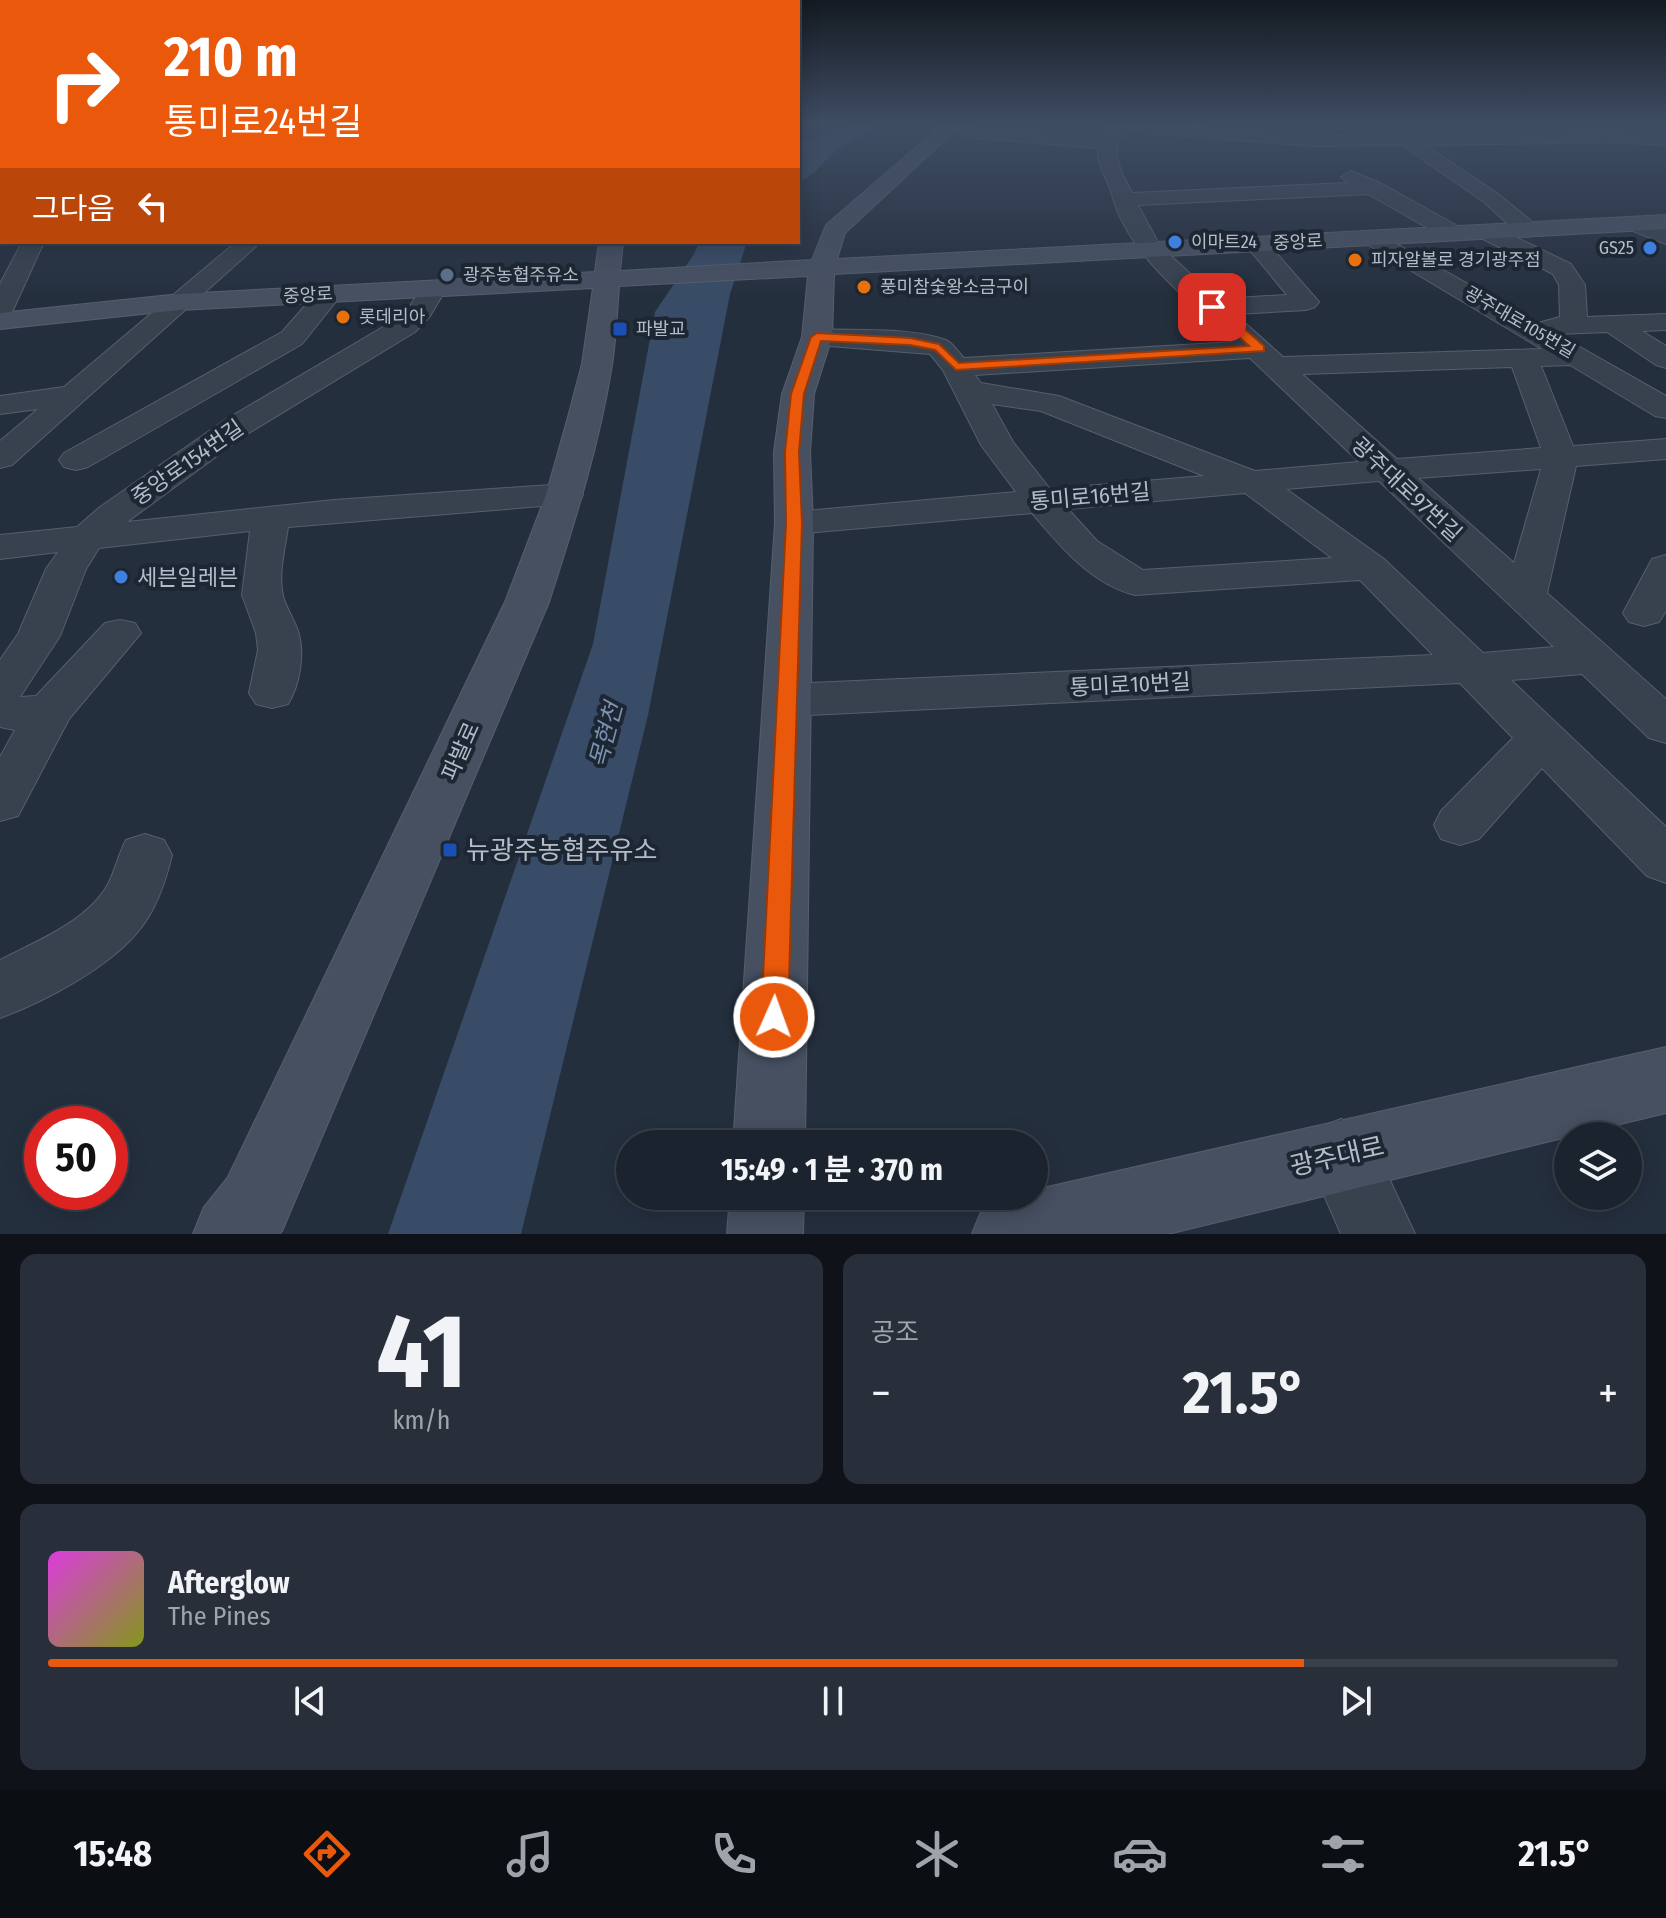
<!DOCTYPE html>
<html lang="ko">
<head>
<meta charset="utf-8">
<style>
	:root { --surface:#1b232e; --page:#282f3a; --text:#f1f3f6; --muted:#a0a4aa; --line:#39404a; --accent:#ea580c }
	body { margin:0; font-family:"Fira Sans Condensed","Noto Sans KR",sans-serif; background:var(--page); color:var(--text); height:100vh; display:flex; flex-direction:column; font-size:30px; white-space:nowrap }
	* { box-sizing:border-box; margin:0 }
	p { font-size:26px; color:var(--muted) }
	.icon { flex:none; width:44px; height:44px; fill:none; stroke:currentColor; stroke-width:2; stroke-linecap:round; stroke-linejoin:round }
	.map { position:relative; height:1234px; overflow:hidden }
	.details { display:flex; flex-direction:column; gap:20px; padding:20px; background:#0f1319; flex:1 }
	.details>* { flex:none }
	.hud { position:absolute; left:0px; top:0px; width:800px; height:244px; box-shadow:0 4px 20px #0003,0 0 0 2px var(--line); background:#ea580c; color:#fff; overflow:hidden }
	.buttons { position:absolute; left:1554px; top:1122px; display:grid; gap:16px }
	.buttons a { display:grid; place-items:center; width:88px; height:88px; border-radius:50%; background:var(--surface); box-shadow:0 4px 20px #0003,0 0 0 2px var(--line); font-size:40px }
	.speed { position:absolute; left:24px; top:1106px; display:flex; gap:16px; font-size:40px; font-weight:700; text-align:center }
	.speed>* { display:grid; place-content:center; width:104px; height:104px; border-radius:50%; background:var(--surface); box-shadow:0 4px 20px #0003,0 0 0 2px var(--line); line-height:1 }
	.speed .limit { border:12px solid #d22; background:#fff; color:#111 }
	.pin { position:absolute; display:grid; place-items:center; width:68px; height:68px; color:#fff; margin:-34px; border-radius:16px; box-shadow:0 4px 12px #0006 }
	.me { position:absolute; width:88px; margin:-44px; rotate:2deg; stroke-linejoin:round; filter:drop-shadow(0 0 6px #0008) }
	.turn { display:flex; align-items:center; gap:28px; height:168px; padding:0 32px; font-size:36px }
	.turn .icon { width:104px; height:104px; stroke-width:2.5 }
	.turn b { display:block; font-size:56px; line-height:68px }
	.then { display:flex; align-items:center; height:76px; padding:0 32px; background:#0003; gap:16px; font-size:30px }
	.big { font-size:60px; font-weight:700; line-height:1.1 }
	.details .tile { flex:1; display:flex; flex-direction:column; justify-content:center; gap:12px; min-width:0; padding:0 28px; border-radius:16px; background:var(--page) }
	.details .dial { align-items:center; gap:0 }
	.dial b { font-size:104px; line-height:1 }
	.song { display:flex; align-items:center; gap:24px }
	.cover { width:96px; height:96px; border-radius:12px; background:linear-gradient(135deg,hsl(300 70% 55%),hsl(70 70% 35%)) }
	.played { height:8px; border-radius:4px; background:linear-gradient(90deg,var(--accent) 80%,var(--line) 80%) }
	.keys { display:flex; justify-content:space-around; direction:ltr }
	.heat { display:flex; justify-content:space-between; align-items:center; font-size:44px; direction:ltr }
	.details .tiles { flex:1; display:grid; gap:20px; grid-template-columns:1fr 1fr }
	.tile:last-child { grid-column:span 2 }
	.trip { position:absolute; left:616px; top:1130px; width:432px; height:80px; border-radius:40px; background:var(--surface); box-shadow:0 4px 20px #0003,0 0 0 2px var(--line); font-weight:700; line-height:80px; text-align:center }
	.tabs { display:flex; height:128px; justify-content:space-around; align-items:center; background:#0b0e12; color:var(--muted) }
	.tabs .icon { width:56px; height:56px }
	.tabs .current { color:var(--accent) }
	.tabs b { font-size:36px; color:var(--text) }
	.map>svg:first-child { display:block }
	.water { fill:#394c67 }
	.lines { fill:none; stroke-linecap:round; stroke-linejoin:round }
	.street-casing { stroke:#565f6c; stroke-width:2 }
	.secondary-casing { stroke:#565f6c; stroke-width:2 }
	.street { fill:#38414e; fill-rule:evenodd }
	.secondary { fill:#465061; fill-rule:evenodd }
	.route { fill:#ea580c; stroke:#983908; stroke-width:2 }
	.shop-dot { fill:#3f7fe0; stroke:#1d2633; stroke-width:3 }
	.food-dot { fill:#e8710a; stroke:#1d2633; stroke-width:3 }
	.service-dot { fill:#5c6f8a; stroke:#1d2633; stroke-width:3 }
	.transit-dot { fill:#1a4fb4; stroke:#1d2633; stroke-width:3 }
	.labels { text-anchor:middle; stroke-width:8; stroke-linejoin:round; paint-order:stroke }
	.far-poi-label { font-size:18px; fill:#b4bcc9; stroke:#1d2633; text-anchor:start }
	.far-street-label { font-size:18px; fill:#b4bcc9; stroke:#1d2633 }
	.street-label { font-size:22px; fill:#b4bcc9; stroke:#1d2633 }
	.poi-label { font-size:22px; fill:#b4bcc9; stroke:#1d2633; text-anchor:start }
	.water-label { font-size:24px; font-style:italic; fill:#7c92b1; stroke:#1d2633 }
	.near-poi-label { font-size:26px; fill:#b4bcc9; stroke:#1d2633; text-anchor:start }
	.near-street-label { font-size:26px; fill:#b4bcc9; stroke:#1d2633 }
</style>
</head>
<body>
<div class="map">
<svg width="1666" height="1234" viewBox="0 0 1666 1234">
	<rect width="100%" height="100%" fill="#242f3e"/>
	<!-- water -->
	<g class="water">
		<polygon points="855,125 881,125 834,152 815,172 798,183 798,143"/>
		<polygon points="699,242 747,242 730,294 648,715 521,1234 388,1234 593,644 655,312 694,254"/>
	</g>
	<g class="lines">
		<!-- street casing -->
		<g class="street-casing">
			<g id="street">
				<path d="M1099,125H1169L1314,136L1615,132L1666,135V145L1615,142L1425,145L1498,194L1536,225L1539,230L1528,237L1520,235L1484,202L1402,145L1314,146L1123,131C1109,155 1121,171 1132,193L1348,183L1341,177L1351,171L1382,184L1463,229L1466,234L1463,239H1447L1368,194L1138,205L1160,246L1218,299L1287,295L1245,244L1248,239H1264L1319,302L1315,307L1306,310L1235,314L1283,357L1542,349L1365,243L1362,238L1365,233L1373,231L1538,323L1560,317L1559,285L1553,274L1481,238L1478,233L1481,228H1497L1571,264L1585,285L1587,317L1666,314V330L1642,331L1666,346V368L1656,365L1607,332L1557,334L1666,396V418L1655,416L1570,365L1541,366L1573,446L1666,439V459L1576,466L1547,593L1666,699V743L1649,738L1582,674L1511,680L1666,827V883L1647,876L1542,768L1479,839L1460,845L1441,839L1434,825L1441,811L1513,738L1460,683L788,716L772,711L765,700L772,689L788,684L1433,655L1360,580L1135,595C1091,584 1060,546 1032,513L794,534L781,531L775,523L781,515L794,512L1016,492L981,445L943,370L930,354L817,345L807,343L803,337L807,331L817,329C854,331 911,327 946,340C953,343 958,352 964,358L1233,342C1188,299 1128,255 1112,195C1108,177 1096,167 1098,148L965,137L956,132L965,127L1102,137L1106,130ZM1250,358L1359,462L1255,471L1059,396L981,383L975,375ZM1512,367L1541,448L1397,459L1302,374ZM992,404L1041,411L1204,476L1050,489L1013,442ZM1541,469L1514,563L1418,478ZM1379,481L1554,647L1483,653L1384,559L1286,489ZM1245,493L1332,558L1143,570L1097,541L1068,509Z"/>
				<rect x="0" y="137" width="2" height="10"/>
				<polygon points="2,173 2,185 0,186 0,174"/>
				<polygon points="1636,217 1666,229 1666,244 1628,229 1625,224"/>
				<polygon points="22,242 44,242 13,310 9,316 0,318 0,284"/>
				<polygon points="236,242 261,242 12,465 0,468 0,441 38,409 0,414 0,396 64,387"/>
				<path d="M433,281L442,284L446,289L430,316L415,332L247,434L127,522L334,500L565,484L578,487L583,495L578,503L288,527C285,548 278,575 283,596C286,608 294,619 298,631C305,653 300,685 288,704L272,708L256,704L249,693L258,650L256,633L242,595L250,531L99,548L86,569L60,636L20,697L36,696L105,623L120,620L135,623L141,633L69,719L18,816L0,821V757L15,730L0,727V660L18,634L46,569L58,552L0,559V535L77,527L100,507L225,420L395,320L410,306L424,284Z"/>
				<polygon points="329,286 338,289 342,294 302,344 88,467 76,470 64,467 59,460 64,453 282,332 320,289"/>
				<polygon points="1666,555 1666,611 1659,622 1644,626 1629,622 1623,613 1652,559"/>
				<path d="M145,834L164,840L172,855C166,880 157,908 140,929C112,966 44,1002 0,1018V960C35,942 86,922 107,886C115,872 118,855 126,840Z"/>
				<polygon points="1341,1119 1366,1129 1415,1234 1341,1234 1306,1154 1316,1129"/>
			</g>
		</g>
		<!-- secondary casing -->
		<g class="secondary-casing">
			<g id="secondary">
				<path d="M942,125H961L845,233L837,259L1666,215V229L834,274L832,337L814,394L810,452L813,523L805,1144H733L775,523L774,452L782,394L802,337L808,276L619,286C617,312 616,339 612,365C599,447 574,524 549,602L282,1231L279,1234H193L204,1207L228,1177L505,602L546,495L568,417L582,364L593,288L180,310L0,329V313L180,294L595,272L599,242H623L620,271L812,260L826,225Z"/>
				<polygon points="1666,1047 1666,1113 1168,1234 972,1234 983,1207 1009,1196 1034,1196 1034,1190"/>
				<polygon points="730,1196 804,1196 803,1234 727,1234"/>
			</g>
		</g>
		<!-- street -->
		<use href="#street" class="street"/>
		<!-- secondary -->
		<use href="#secondary" class="secondary"/>
	</g>
	<!-- sky -->
	<linearGradient id="sky" x2="0" y2="1"><stop stop-color="#141a22"/><stop offset="0.42" stop-color="#3f4d63"/><stop offset="1" stop-color="#3f4d63" stop-opacity="0"/></linearGradient>
	<rect width="1666" height="297" fill="url(#sky)"/>
	<!-- route -->
	<polygon class="route" points="1208,304 1216,304 1264,346 1264,351 956,370 935,350 910,345 821,341 804,394 799,452 802,523 788,1017 784,1026 774,1030 765,1026 761,1017 786,523 785,452 791,394 811,337 817,333 910,338 939,344 959,363 1249,346 1208,309"/>
	<!-- markers -->
	<g class="shop-dot">
		<circle cx="1175" cy="242" r="8"/>
		<circle cx="1650" cy="248" r="8"/>
		<circle cx="121" cy="577" r="8"/>
	</g>
	<g class="food-dot">
		<circle cx="1355" cy="260" r="8"/>
		<circle cx="864" cy="287" r="8"/>
		<circle cx="343" cy="317" r="8"/>
	</g>
	<circle class="service-dot" cx="447" cy="275" r="8"/>
	<g class="transit-dot">
		<rect x="612" y="321" width="16" height="16" rx="4"/>
		<rect x="442" y="842" width="16" height="16" rx="4"/>
	</g>
	<g class="labels">
		<!-- far-poi labels -->
		<g class="far-poi-label">
			<text x="1191" y="248">이마트24</text>
			<text x="1634" y="254" text-anchor="end">GS25</text>
			<text x="1371" y="266">피자알볼로 경기광주점</text>
			<text x="463" y="281">광주농협주유소</text>
			<text x="880" y="293">풍미참숯왕소금구이</text>
			<text x="359" y="323">롯데리아</text>
			<text x="636" y="335">파발교</text>
		</g>
		<!-- far-street labels -->
		<g class="far-street-label">
			<text transform="translate(1298 242) rotate(-3)" y="6">중앙로</text>
			<text transform="translate(308 295) rotate(-3)" y="6">중앙로</text>
			<text transform="translate(1520 322) rotate(30)" y="6">광주대로105번길</text>
		</g>
		<!-- street labels -->
		<g class="street-label">
			<text transform="translate(187 462) rotate(-35)" y="8">중앙로154번길</text>
			<text transform="translate(1407 489) rotate(43)" y="8">광주대로97번길</text>
			<text transform="translate(1090 496) rotate(-5)" y="8">통미로16번길</text>
			<text transform="translate(1130 684) rotate(-3)" y="8">통미로10번길</text>
			<text transform="translate(460 751) rotate(-66)" y="8">파발로</text>
		</g>
		<!-- poi labels -->
		<g class="poi-label">
			<text x="137" y="585">세븐일레븐</text>
		</g>
		<!-- water labels -->
		<g class="water-label">
			<text transform="translate(606 735) rotate(-75)" y="8">목현천</text>
		</g>
		<!-- near-poi labels -->
		<g class="near-poi-label">
			<text x="466" y="859">뉴광주농협주유소</text>
		</g>
		<!-- near-street labels -->
		<g class="near-street-label">
			<text transform="translate(1337 1156) rotate(-13)" y="9">광주대로</text>
		</g>
	</g>
</svg>
<div class="buttons">
<a><svg class="icon" aria-label="layers" viewBox="0 0 24 24"><path d="M12 4l9 5-9 5-9-5zM3 14l9 5 9-5"/></svg></a>
</div>
<div class="speed"><div class="limit">50</div></div>
<div class="pin" style="left:1212px;top:307px;background:#d93025"><svg class="icon" aria-label="arrive" viewBox="0 0 24 24"><path d="M6 21V4h12l-3 4 3 4H6"/></svg></div>
<svg class="me" style="left:774px;top:1017px" viewBox="-20 -20 40 40"><circle r="17" fill="#ea580c" stroke="#fff" stroke-width="3"/><path d="M0-11L8 9 0 5-8 9z" fill="#fff"/></svg>
<div class="trip">15:49 · 1 분 · 370 m</div>
<div class="hud">
<div class="turn"><svg class="icon" aria-label="right" viewBox="0 0 24 24"><path d="M7 20v-9h11M14 6l5 5-5 5"/></svg><div><b>210 m</b>통미로24번길</div></div>
<div class="then">그다음<svg class="icon" aria-label="left" viewBox="0 0 24 24"><path d="M17 20v-9H6M10 6l-5 5 5 5"/></svg></div>
</div>
</div>
<section class="details">
<div class="tiles">
<div class="tile dial"><b>41</b><p>km/h</p></div>
<div class="tile"><p>공조</p>
<div class="heat"><a>−</a><b class="big">21.5°</b><a>+</a></div>
</div>
<div class="tile">
<div class="song"><i class="cover"></i><div><b>Afterglow</b><p>The Pines</p></div></div>
<div class="played"></div>
<div class="keys"><svg class="icon" aria-label="previous" viewBox="0 0 24 24"><path d="M18 5L8 12l10 7zM5 5v14"/></svg><svg class="icon" aria-label="pause" viewBox="0 0 24 24"><path d="M8 5v14M16 5v14"/></svg><svg class="icon" aria-label="next" viewBox="0 0 24 24"><path d="M6 5l10 7-10 7zM19 5v14"/></svg></div>
</div>
</div>
</section>
<nav class="tabs">
<b>15:48</b>
<svg class="icon current" aria-label="directions" viewBox="0 0 24 24"><path d="M12 3l9 9-9 9-9-9zM9 14v-3h6M13 9l2 2-2 2"/></svg>
<svg class="icon" aria-label="music" viewBox="0 0 24 24"><path d="M9 18V5l10-2v13"/><circle cx="6" cy="18" r="3"/><circle cx="16" cy="16" r="3"/></svg>
<svg class="icon" aria-label="phone" viewBox="0 0 24 24"><path d="M5 4h4l2 5-3 2q2 4 5 5l2-3 5 2v4C11 20 4 13 5 4z"/></svg>
<svg class="icon" aria-label="climate" viewBox="0 0 24 24"><path d="M12 3v18M4 7l16 10M4 17L20 7"/></svg>
<svg class="icon" aria-label="car" viewBox="0 0 24 24"><path d="M5 17H2v-5l4-1 3-4h7l3 4 3 1v5h-3M9 17h6M6 11h13"/><circle cx="7" cy="17" r="2"/><circle cx="17" cy="17" r="2"/></svg>
<svg class="icon" aria-label="filters" viewBox="0 0 24 24"><path d="M4 7h16M4 17h16"/><circle cx="9" cy="7" r="2"/><circle cx="15" cy="17" r="2"/></svg>
<b>21.5°</b>
</nav>
</body>
</html>
